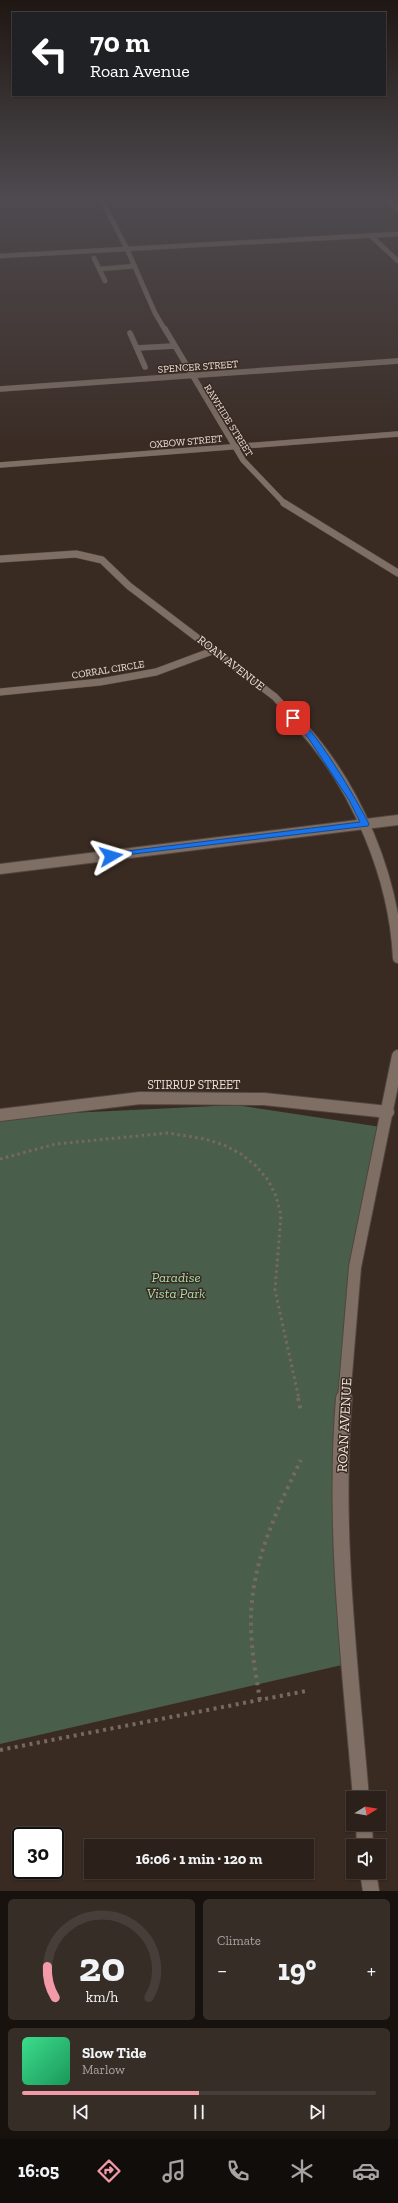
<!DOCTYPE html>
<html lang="en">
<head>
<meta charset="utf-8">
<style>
	:root { --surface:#2b201a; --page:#372d27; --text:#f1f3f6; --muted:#a6a3a2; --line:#473e39; --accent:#f39aa9 }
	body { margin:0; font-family:"Zilla Slab",serif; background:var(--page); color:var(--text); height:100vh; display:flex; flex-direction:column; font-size:15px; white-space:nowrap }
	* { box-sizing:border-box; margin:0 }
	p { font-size:13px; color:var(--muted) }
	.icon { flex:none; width:22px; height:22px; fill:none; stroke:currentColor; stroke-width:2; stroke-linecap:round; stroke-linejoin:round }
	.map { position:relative; height:1891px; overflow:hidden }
	.drawer { display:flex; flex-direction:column; gap:8px; padding:8px; background:#18120e; flex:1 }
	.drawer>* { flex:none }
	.banner { position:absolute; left:12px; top:12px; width:374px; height:84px; border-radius:0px; box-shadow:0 1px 3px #0004,0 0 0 1px var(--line); background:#202124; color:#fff; overflow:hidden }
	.needle { width:26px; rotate:79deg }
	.tools { position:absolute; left:346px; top:1791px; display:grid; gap:8px }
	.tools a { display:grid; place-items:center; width:40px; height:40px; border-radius:0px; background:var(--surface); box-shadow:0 1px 3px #0004,0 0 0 1px var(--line); font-size:20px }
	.speed { position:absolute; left:12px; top:1827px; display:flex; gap:8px; font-size:20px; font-weight:700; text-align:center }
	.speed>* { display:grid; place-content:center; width:52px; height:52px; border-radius:50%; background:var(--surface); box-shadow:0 1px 3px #0004,0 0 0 1px var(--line); line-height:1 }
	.speed .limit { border:2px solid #111; border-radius:6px; background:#fff; color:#111 }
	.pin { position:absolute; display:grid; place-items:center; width:34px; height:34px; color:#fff; margin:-17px; border-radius:8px; box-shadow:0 2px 6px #0006 }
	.me { position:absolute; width:44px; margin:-22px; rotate:83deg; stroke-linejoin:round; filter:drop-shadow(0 0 3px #0008) }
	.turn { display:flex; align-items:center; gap:14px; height:84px; padding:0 12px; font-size:18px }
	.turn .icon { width:52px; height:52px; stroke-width:2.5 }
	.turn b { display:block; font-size:28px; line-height:34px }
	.big { font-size:30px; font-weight:800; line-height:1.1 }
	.drawer .tile { flex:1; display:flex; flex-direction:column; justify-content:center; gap:6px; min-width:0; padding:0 14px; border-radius:6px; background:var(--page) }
	.drawer .dial { align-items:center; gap:0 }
	.dial svg { height:104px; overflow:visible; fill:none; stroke:var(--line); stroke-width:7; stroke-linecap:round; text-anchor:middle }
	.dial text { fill:var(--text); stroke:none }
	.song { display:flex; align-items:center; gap:12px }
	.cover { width:48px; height:48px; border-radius:6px; background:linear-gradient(135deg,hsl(150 70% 55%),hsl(150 70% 35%)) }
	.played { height:4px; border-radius:2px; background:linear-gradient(90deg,var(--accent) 50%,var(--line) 50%) }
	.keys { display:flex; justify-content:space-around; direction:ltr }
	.heat { display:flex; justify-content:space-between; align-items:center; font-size:22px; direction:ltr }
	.drawer .tiles { flex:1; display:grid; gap:8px; grid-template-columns:1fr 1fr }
	.tile:last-child { grid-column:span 2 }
	.trip { position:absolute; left:84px; top:1839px; width:230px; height:40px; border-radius:0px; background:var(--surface); box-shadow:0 1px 3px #0004,0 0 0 1px var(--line); font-weight:800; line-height:40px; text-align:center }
	.tabs { display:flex; height:64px; justify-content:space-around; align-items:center; background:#110d0a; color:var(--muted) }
	.tabs .icon { width:28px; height:28px }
	.tabs .active { color:var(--accent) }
	.tabs b { font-size:18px; color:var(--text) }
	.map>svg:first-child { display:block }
	.green { fill:#4a5e4c }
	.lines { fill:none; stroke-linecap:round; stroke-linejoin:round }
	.service-far1-casing { stroke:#51453e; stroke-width:5.5 }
	.service-casing { stroke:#51453e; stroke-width:6 }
	.minor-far5-casing { stroke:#51453e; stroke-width:5.5 }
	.minor-far4-casing { stroke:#51453e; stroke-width:6 }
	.minor-far3-casing { stroke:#51453e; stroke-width:8 }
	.minor-far2-casing { stroke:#51453e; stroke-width:12 }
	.minor-far1-casing { stroke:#51453e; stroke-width:14 }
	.minor-casing { stroke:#51453e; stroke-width:18 }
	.tertiary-casing { stroke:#51453e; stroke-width:6 }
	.path-far1 { stroke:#766962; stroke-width:3; stroke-dasharray:2.5 3.5; stroke-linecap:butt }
	.path { stroke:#766962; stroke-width:4; stroke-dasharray:3 4.5; stroke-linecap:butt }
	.service-far1 { stroke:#7f6e64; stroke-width:4.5 }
	.service { stroke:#7f6e64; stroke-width:5.5 }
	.minor-far5 { stroke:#7f6e64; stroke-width:4.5 }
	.minor-far4 { stroke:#7f6e64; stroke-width:5.5 }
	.minor-far3 { stroke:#7f6e64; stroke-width:7 }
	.minor-far2 { stroke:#7f6e64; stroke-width:10 }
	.minor-far1 { stroke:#7f6e64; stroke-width:12 }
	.minor { stroke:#7f6e64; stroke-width:16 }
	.tertiary { stroke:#7f6e64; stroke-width:5.5 }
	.route { fill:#1a73e8; stroke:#114b97 }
	.labels { text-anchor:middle; stroke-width:3; stroke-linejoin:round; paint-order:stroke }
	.far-street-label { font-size:10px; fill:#eee4de; stroke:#392a22 }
	.street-label { font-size:12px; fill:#eee4de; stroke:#392a22 }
	.near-park-label { font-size:14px; font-style:italic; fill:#a7dfac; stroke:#392a22 }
	.near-street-label { font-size:14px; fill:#eee4de; stroke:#392a22 }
</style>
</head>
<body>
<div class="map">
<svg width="398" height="1891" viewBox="0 0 398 1891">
	<rect width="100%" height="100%" fill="#392a22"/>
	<!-- green -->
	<polygon class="green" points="236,1105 381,1127 355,1267 341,1437 342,1665 0,1744 0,1121 49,1114"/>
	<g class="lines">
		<!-- service-far1 casing -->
		<g class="service-far1-casing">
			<g id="service-far1">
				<polyline points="383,197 398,210"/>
				<polyline points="94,258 105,281"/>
				<polyline points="100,269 135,266"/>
			</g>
		</g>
		<!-- service casing -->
		<g class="service-casing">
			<g id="service">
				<polyline points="130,333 145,367"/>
				<polyline points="137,348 174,346"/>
			</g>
		</g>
		<!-- minor-far5 casing -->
		<g class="minor-far5-casing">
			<g id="minor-far5">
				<polyline points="100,197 127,249 155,313 165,330"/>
				<polyline points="371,236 398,261"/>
				<polyline points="0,256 398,234"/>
			</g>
		</g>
		<!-- minor-far4 casing -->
		<g class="minor-far4-casing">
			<g id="minor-far4">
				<polyline points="165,329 243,460 285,504"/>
				<polyline points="0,465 398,434"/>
			</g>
		</g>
		<!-- minor-far3 casing -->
		<g class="minor-far3-casing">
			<g id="minor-far3">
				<polyline points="284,503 398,573"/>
				<polyline points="0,559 76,554 102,560 129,586 275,697 303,728"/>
				<polyline points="0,692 100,682 156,672 215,650"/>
			</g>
		</g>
		<!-- minor-far2 casing -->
		<g class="minor-far2-casing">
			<g id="minor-far2">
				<path d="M302,727C357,788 394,877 398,958"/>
				<polyline points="0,869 398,820"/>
			</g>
		</g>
		<!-- minor-far1 casing -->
		<g class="minor-far1-casing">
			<g id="minor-far1">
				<polyline points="0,1115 140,1098 264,1099 388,1112"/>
				<polyline points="344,1399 355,1267 398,1056"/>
			</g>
		</g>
		<!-- minor casing -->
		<g class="minor-casing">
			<g id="minor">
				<path d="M344,1398C333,1531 350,1665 361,1798"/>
				<polyline points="364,1824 365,1846"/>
				<polyline points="368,1872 371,1891"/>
			</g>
		</g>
		<!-- tertiary casing -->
		<g class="tertiary-casing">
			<polyline id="tertiary" points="0,389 398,361"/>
		</g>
		<!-- path-far1 -->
		<polyline class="path-far1" points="0,1159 56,1144 168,1133 205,1139 224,1145 241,1154 256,1166 268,1180 276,1196 281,1215 275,1290 299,1399"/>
		<!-- path -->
		<g class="path">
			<polyline points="298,1398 301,1412"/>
			<path d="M260,1700C256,1675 251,1650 251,1624C250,1566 276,1511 301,1460"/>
			<polyline points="0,1750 306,1691"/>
		</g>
		<!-- service-far1 -->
		<use href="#service-far1" class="service-far1"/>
		<!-- service -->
		<use href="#service" class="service"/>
		<!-- minor-far5 -->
		<use href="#minor-far5" class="minor-far5"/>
		<!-- minor-far4 -->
		<use href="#minor-far4" class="minor-far4"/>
		<!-- minor-far3 -->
		<use href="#minor-far3" class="minor-far3"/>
		<!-- minor-far2 -->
		<use href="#minor-far2" class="minor-far2"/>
		<!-- minor-far1 -->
		<use href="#minor-far1" class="minor-far1"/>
		<!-- minor -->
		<use href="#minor" class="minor"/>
		<!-- tertiary -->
		<use href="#tertiary" class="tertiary"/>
	</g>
	<!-- sky -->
	<linearGradient id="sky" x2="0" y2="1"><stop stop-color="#1f1713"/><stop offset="0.43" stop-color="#4e4a4f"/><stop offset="1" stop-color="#4e4a4f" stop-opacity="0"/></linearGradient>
	<rect width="398" height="461" fill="url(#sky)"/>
	<!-- route -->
	<path class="route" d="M293,715C312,722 359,804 369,824L368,826L108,857L107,856L111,853L360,822L349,800L309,739L290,718Z"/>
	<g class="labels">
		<!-- far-street labels -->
		<g class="far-street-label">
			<text transform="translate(198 366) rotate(-4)" y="4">SPENCER STREET</text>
			<text transform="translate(229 420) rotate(58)" y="4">RAWHIDE STREET</text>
			<text transform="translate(186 441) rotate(-5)" y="4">OXBOW STREET</text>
			<text transform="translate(108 669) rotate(-9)" y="4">CORRAL CIRCLE</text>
		</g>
		<!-- street labels -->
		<g class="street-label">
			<text transform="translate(231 663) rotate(38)" y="4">ROAN AVENUE</text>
			<text x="194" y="1089">STIRRUP STREET</text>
		</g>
		<!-- near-park labels -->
		<g class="near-park-label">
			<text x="176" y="1282">Paradise<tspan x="176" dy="16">Vista Park</tspan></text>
		</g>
		<!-- near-street labels -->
		<g class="near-street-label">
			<text transform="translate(344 1425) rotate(-87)" y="5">ROAN AVENUE</text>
		</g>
	</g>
</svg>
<div class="tools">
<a><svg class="needle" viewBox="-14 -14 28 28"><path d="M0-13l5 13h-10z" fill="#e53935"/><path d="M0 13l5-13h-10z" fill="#a6a3a2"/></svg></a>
<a><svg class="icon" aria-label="sound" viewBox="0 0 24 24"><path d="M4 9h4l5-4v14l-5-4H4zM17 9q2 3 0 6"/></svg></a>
</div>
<div class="speed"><div class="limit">30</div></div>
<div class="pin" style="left:293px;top:718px;background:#d93025"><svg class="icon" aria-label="arrive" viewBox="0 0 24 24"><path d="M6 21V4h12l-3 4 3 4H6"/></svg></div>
<svg class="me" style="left:111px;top:856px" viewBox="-20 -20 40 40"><path d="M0-17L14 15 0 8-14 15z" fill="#1a73e8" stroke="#fff" stroke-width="4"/></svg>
<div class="trip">16:06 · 1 min · 120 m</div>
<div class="banner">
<div class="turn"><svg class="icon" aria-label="left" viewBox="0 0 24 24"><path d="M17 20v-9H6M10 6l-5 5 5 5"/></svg><div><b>70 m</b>Roan Avenue</div></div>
</div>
</div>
<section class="drawer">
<div class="tiles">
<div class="tile dial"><svg viewBox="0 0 100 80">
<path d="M14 69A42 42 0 1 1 86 69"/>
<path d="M14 69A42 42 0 0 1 8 45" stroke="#f39aa9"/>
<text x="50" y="56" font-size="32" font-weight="700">20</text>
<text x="50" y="72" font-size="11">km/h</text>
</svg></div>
<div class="tile"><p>Climate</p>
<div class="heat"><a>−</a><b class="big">19°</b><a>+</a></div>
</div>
<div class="tile">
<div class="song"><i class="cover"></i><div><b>Slow Tide</b><p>Marlow</p></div></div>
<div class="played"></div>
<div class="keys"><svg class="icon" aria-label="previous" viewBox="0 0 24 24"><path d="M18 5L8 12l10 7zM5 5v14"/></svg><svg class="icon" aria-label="pause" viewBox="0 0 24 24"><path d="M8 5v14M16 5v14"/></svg><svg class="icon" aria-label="next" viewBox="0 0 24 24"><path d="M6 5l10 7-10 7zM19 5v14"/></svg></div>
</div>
</div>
</section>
<nav class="tabs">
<b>16:05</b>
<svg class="icon active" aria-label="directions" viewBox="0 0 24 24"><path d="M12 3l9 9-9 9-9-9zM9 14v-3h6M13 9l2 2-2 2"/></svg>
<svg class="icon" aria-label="music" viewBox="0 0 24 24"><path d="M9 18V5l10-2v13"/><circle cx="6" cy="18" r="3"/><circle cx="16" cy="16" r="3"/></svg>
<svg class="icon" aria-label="phone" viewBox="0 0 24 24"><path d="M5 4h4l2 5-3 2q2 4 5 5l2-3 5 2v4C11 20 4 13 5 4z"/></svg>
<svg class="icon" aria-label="climate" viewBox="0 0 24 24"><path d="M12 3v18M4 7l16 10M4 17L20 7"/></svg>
<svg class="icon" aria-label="car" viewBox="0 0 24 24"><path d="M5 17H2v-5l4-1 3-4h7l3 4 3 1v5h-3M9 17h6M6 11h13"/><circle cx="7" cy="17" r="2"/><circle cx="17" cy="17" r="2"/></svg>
</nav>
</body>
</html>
